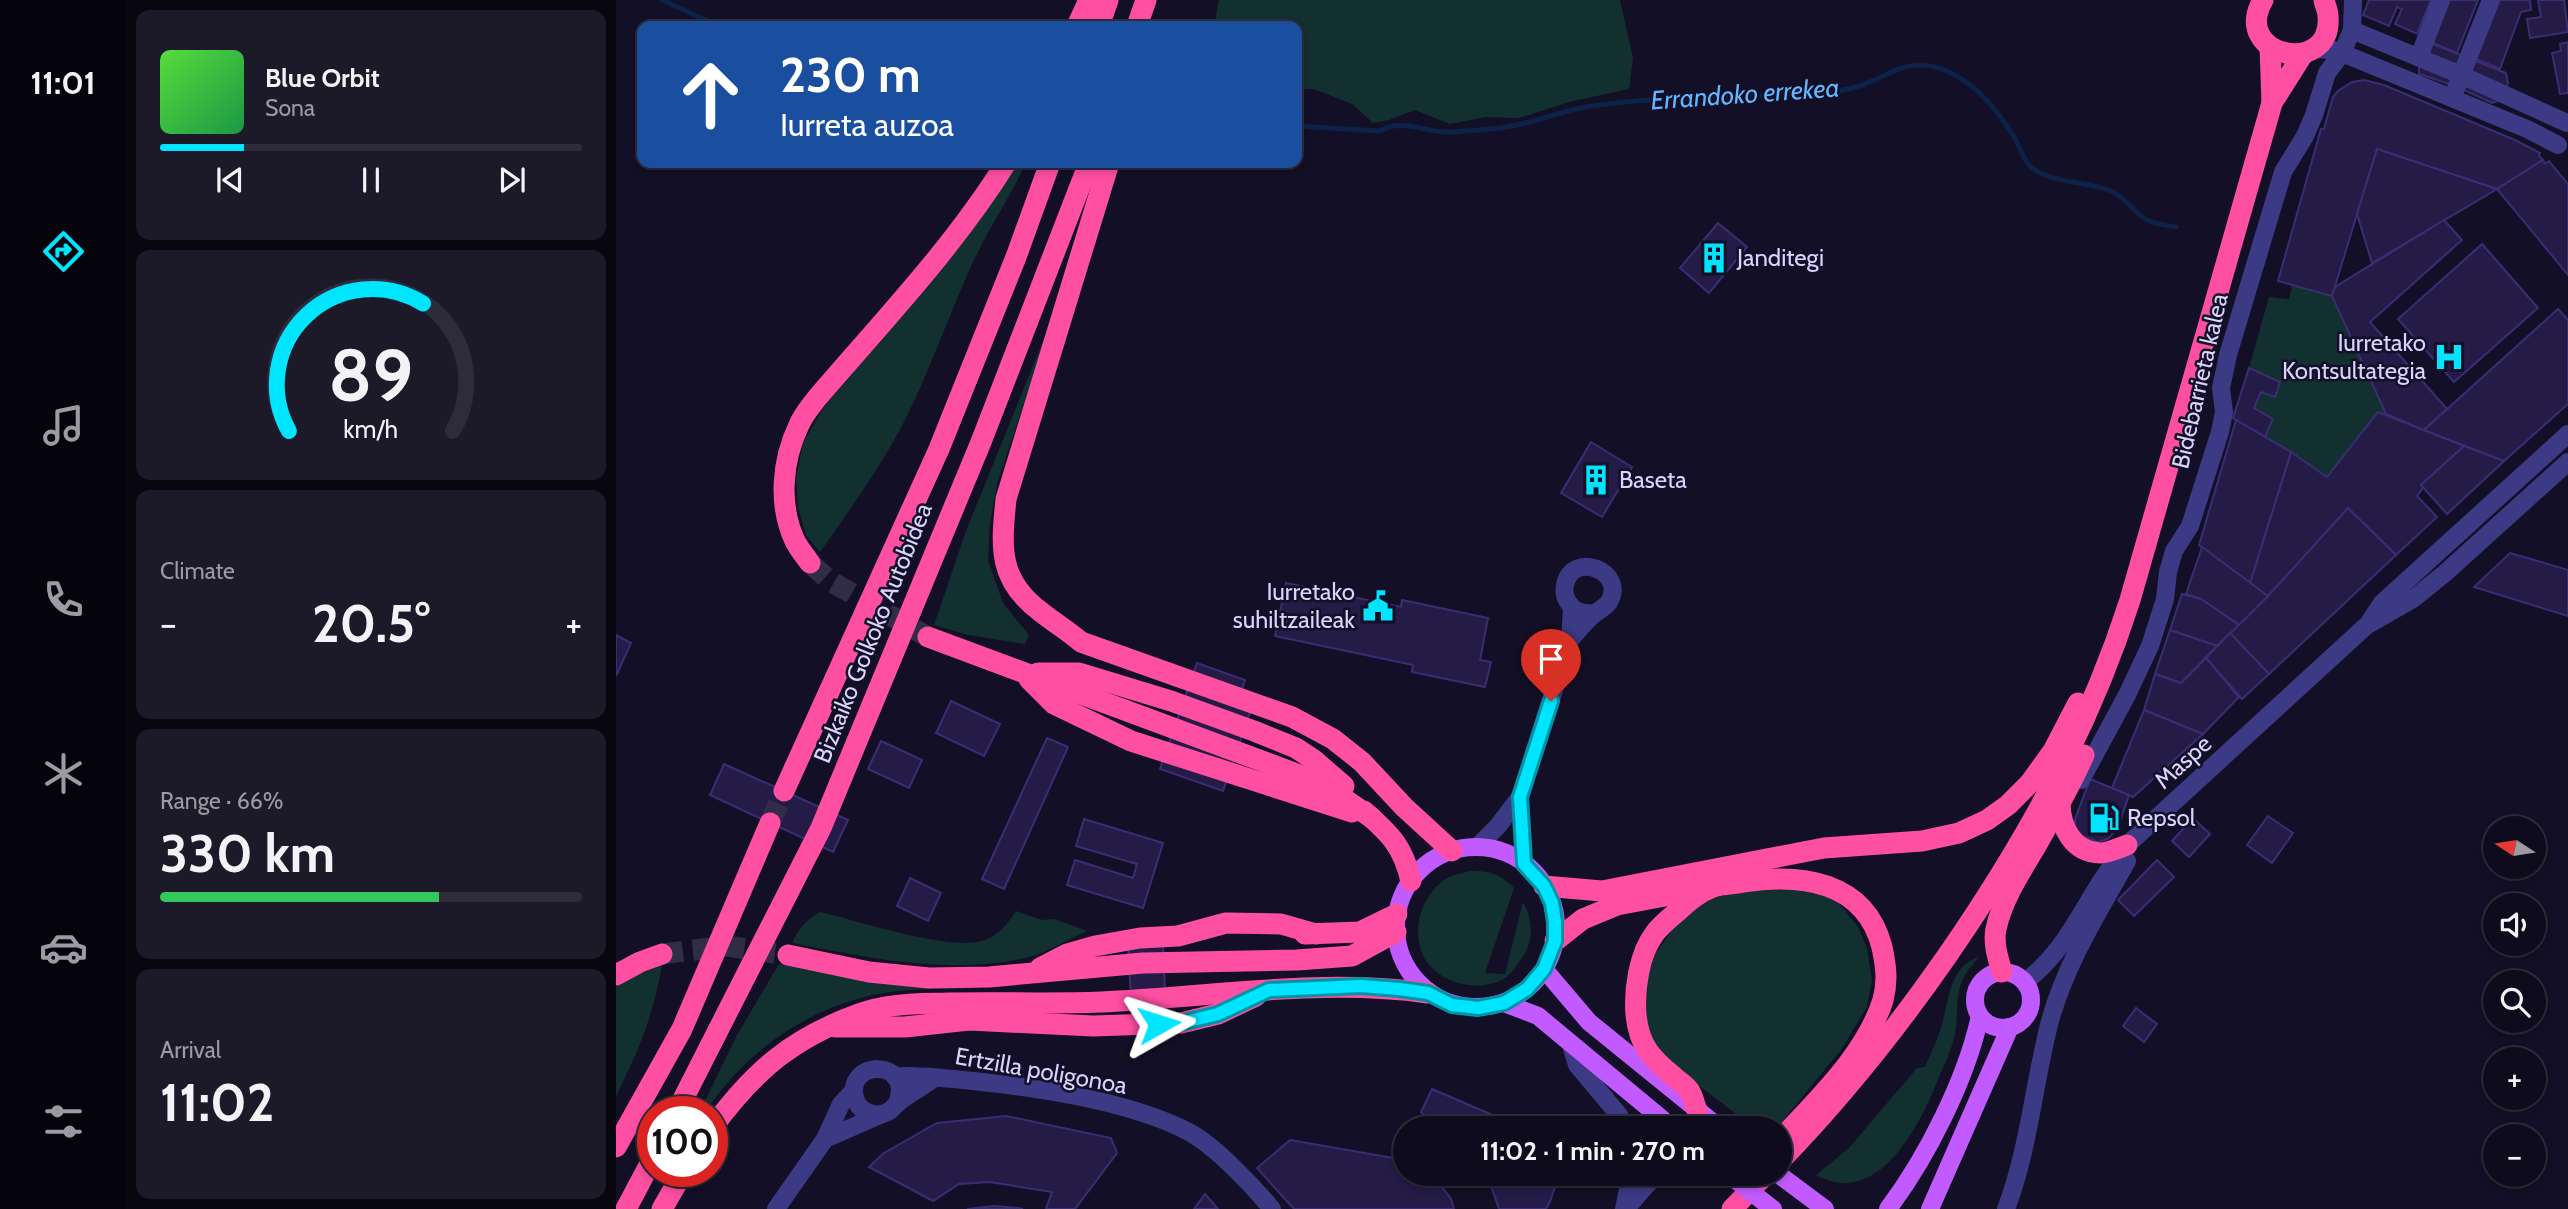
<!DOCTYPE html>
<html lang="en">
<head>
<meta charset="utf-8">
<style>
	:root { --surface:#0e0b1c; --page:#1c1929; --text:#f1f3f6; --muted:#9b9ba3; --line:#2e2b3b; --accent:#00e5ff }
	body { margin:0; font-family:Cabin,sans-serif; background:var(--page); color:var(--text); height:100vh; display:flex; flex-direction:column; font-size:26px; white-space:nowrap }
	* { box-sizing:border-box; margin:0 }
	p { font-size:23px; color:var(--muted) }
	.icon { flex:none; width:38px; height:38px; fill:none; stroke:currentColor; stroke-width:2; stroke-linecap:round; stroke-linejoin:round }
	.map { position:relative; flex:1; overflow:hidden }
	.sheet { display:flex; flex-direction:column; gap:10px; padding:10px; background:#08060f; width:490px }
	.sheet>* { flex:none }
	.top-card { position:absolute; left:21px; top:21px; width:665px; height:147px; border-radius:14px; box-shadow:0 4px 10px #0003,0 0 0 2px var(--line); background:#1a4fa0; color:#fff; overflow:hidden }
	.needle { width:46px; rotate:282deg }
	.fabs { position:absolute; left:1867px; top:816px; display:grid; gap:14px }
	.fabs a { display:grid; place-items:center; width:63px; height:63px; border-radius:50%; background:var(--surface); box-shadow:0 4px 10px #0003,0 0 0 2px var(--line); font-size:35px }
	.speed { position:absolute; left:21px; top:1096px; display:flex; gap:14px; font-size:35px; font-weight:700; text-align:center }
	.speed>* { display:grid; place-content:center; width:91px; height:91px; border-radius:50%; background:var(--surface); box-shadow:0 4px 10px #0003,0 0 0 2px var(--line); line-height:1 }
	.speed .limit { border:10px solid #d22; background:#fff; color:#111 }
	.pin { position:absolute; display:grid; place-items:center; width:60px; height:60px; color:#fff; margin:-72px -30px; border-radius:50% 50% 50% 0; rotate:-45deg; box-shadow:0 0 7px #0007 }
	.pin .icon { rotate:45deg }
	.me { position:absolute; width:77px; margin:-38px; rotate:84deg; stroke-linejoin:round; filter:drop-shadow(0 0 5px #0008) }
	.turn { display:flex; align-items:center; gap:24px; height:147px; padding:0 28px; font-size:32px }
	.turn .icon { width:91px; height:91px; stroke-width:2.5 }
	.turn b { display:block; font-size:49px; line-height:60px }
	.big { font-size:52px; font-weight:700; line-height:1.1 }
	.sheet .widget { flex:1; display:flex; flex-direction:column; justify-content:center; gap:10px; min-width:0; padding:0 24px; border-radius:14px; background:var(--page) }
	.sheet .dial { align-items:center; gap:0 }
	.dial svg { height:182px; overflow:visible; fill:none; stroke:var(--line); stroke-width:7; stroke-linecap:round; text-anchor:middle }
	.dial text { fill:var(--text); stroke:none }
	.song { display:flex; align-items:center; gap:21px }
	.cover { width:84px; height:84px; border-radius:10px; background:linear-gradient(135deg,hsl(110 70% 55%),hsl(140 70% 35%)) }
	.played { height:7px; border-radius:4px; background:linear-gradient(90deg,var(--accent) 20%,var(--line) 20%) }
	.keys { display:flex; justify-content:space-around; direction:ltr }
	.heat { display:flex; justify-content:space-between; align-items:center; font-size:38px; direction:ltr }
	.charge { height:10px; border-radius:5px; background:linear-gradient(90deg,#34c759 66%,var(--line) 0) }
	.trip { position:absolute; left:777px; top:1116px; width:399px; height:70px; border-radius:35px; background:var(--surface); box-shadow:0 4px 10px #0003,0 0 0 2px var(--line); font-weight:700; line-height:70px; text-align:center }
	main { display:flex; flex:1; min-height:0 }
	.tab-bar { display:flex; flex-direction:column; width:126px; justify-content:space-around; align-items:center; background:#06040b; color:var(--muted) }
	.tab-bar .icon { width:49px; height:49px }
	.tab-bar .on { color:var(--accent) }
	.tab-bar b { font-size:32px; color:var(--text) }
	.map>svg:first-child { display:block }
	.green { fill:#12302f }
	.lines { fill:none; stroke-linecap:round; stroke-linejoin:round }
	.stream { stroke:#0c2248; stroke-width:5 }
	.building { fill:#241b47; stroke:#3b2d73; stroke-width:2 }
	.highway-tunnel { stroke:#312d47; stroke-width:21; stroke-dasharray:21 10; stroke-linecap:butt }
	.minor { stroke:#3d3a85; stroke-width:18 }
	.major { stroke:#c25bff; stroke-width:18 }
	.highway { stroke:#ff4fa3; stroke-width:21 }
	.major-bridge { stroke:#c25bff; stroke-width:18 }
	.route-casing { stroke:#0095a6; stroke-width:18 }
	.route { stroke:#00e5ff; stroke-width:12 }
	.labels { text-anchor:middle; stroke-width:5; stroke-linejoin:round; paint-order:stroke }
	.poi-label { font-size:24px; fill:#d9d4ff; stroke:#130f26; text-anchor:start }
	.street-label { font-size:24px; fill:#d9d4ff; stroke:#130f26 }
	.water-label { font-size:26px; font-style:italic; fill:#62b6ff; stroke:#130f26 }
</style>
</head>
<body>
<main>
<nav class="tab-bar">
<b>11:01</b>
<svg class="icon on" aria-label="directions" viewBox="0 0 24 24"><path d="M12 3l9 9-9 9-9-9zM9 14v-3h6M13 9l2 2-2 2"/></svg>
<svg class="icon" aria-label="music" viewBox="0 0 24 24"><path d="M9 18V5l10-2v13"/><circle cx="6" cy="18" r="3"/><circle cx="16" cy="16" r="3"/></svg>
<svg class="icon" aria-label="phone" viewBox="0 0 24 24"><path d="M5 4h4l2 5-3 2q2 4 5 5l2-3 5 2v4C11 20 4 13 5 4z"/></svg>
<svg class="icon" aria-label="climate" viewBox="0 0 24 24"><path d="M12 3v18M4 7l16 10M4 17L20 7"/></svg>
<svg class="icon" aria-label="car" viewBox="0 0 24 24"><path d="M5 17H2v-5l4-1 3-4h7l3 4 3 1v5h-3M9 17h6M6 11h13"/><circle cx="7" cy="17" r="2"/><circle cx="17" cy="17" r="2"/></svg>
<svg class="icon" aria-label="filters" viewBox="0 0 24 24"><path d="M4 7h16M4 17h16"/><circle cx="9" cy="7" r="2"/><circle cx="15" cy="17" r="2"/></svg>
</nav>
<section class="sheet">
<div class="widget">
<div class="song"><i class="cover"></i><div><b>Blue Orbit</b><p>Sona</p></div></div>
<div class="played"></div>
<div class="keys"><svg class="icon" aria-label="previous" viewBox="0 0 24 24"><path d="M18 5L8 12l10 7zM5 5v14"/></svg><svg class="icon" aria-label="pause" viewBox="0 0 24 24"><path d="M8 5v14M16 5v14"/></svg><svg class="icon" aria-label="next" viewBox="0 0 24 24"><path d="M6 5l10 7-10 7zM19 5v14"/></svg></div>
</div>
<div class="widget dial"><svg viewBox="0 0 100 80">
<path d="M14 69A42 42 0 1 1 86 69"/>
<path d="M14 69A42 42 0 0 1 73 13" stroke="#00e5ff"/>
<text x="50" y="56" font-size="32" font-weight="700">89</text>
<text x="50" y="72" font-size="11">km/h</text>
</svg></div>
<div class="widget"><p>Climate</p>
<div class="heat"><a>−</a><b class="big">20.5°</b><a>+</a></div>
</div>
<div class="widget"><p>Range · 66%</p><b class="big">330 km</b><div class="charge"></div></div>
<div class="widget"><p>Arrival</p><b class="big">11:02</b></div>
</section>
<div class="map">
<svg width="1952" height="1209" viewBox="0 0 1952 1209">
	<rect width="100%" height="100%" fill="#130f26"/>
	<!-- green -->
	<g class="green">
		<polygon points="603,0 1004,0 1017,58 1013,89 953,102 903,118 869,117 834,124 799,110 773,120 757,123 736,104 698,89 681,89 681,26 598,26"/>
		<path d="M398,163H410C393,200 369,233 353,271C331,320 314,370 290,418C266,465 234,510 204,552L190,535L182,508L180,478L187,443L208,407L323,270Z"/>
		<polygon points="1676,285 1716,296 1770,414 1762,412 1711,477 1649,437 1657,419 1638,408 1645,392 1659,397 1664,382 1633,368 1653,297 1673,299"/>
		<polygon points="438,314 381,484 374,524 372,560 387,603 413,635 409,644 352,635 318,625 350,531"/>
		<path d="M854,871C874,871 883,873 898,888L869,973L889,974L907,902C917,918 918,942 906,958C901,965 896,973 889,978C866,992 832,986 814,966C791,939 803,894 833,877C839,874 848,873 854,871Z"/>
		<polygon points="1182,888 1213,895 1227,908 1242,927 1251,948 1256,980 1251,1007 1225,1050 1160,1129 1140,1129 1048,1059 1033,1041 1027,1012 1029,983 1039,955 1057,928 1084,905 1102,897 1124,892"/>
		<path d="M400,911L426,920L438,919L471,931C453,939 435,950 417,956C337,977 254,958 176,943C183,929 189,920 204,912C240,920 338,953 369,940C384,934 391,924 400,911Z"/>
		<path d="M1363,957C1356,965 1348,974 1345,984C1339,1002 1343,1023 1337,1042C1333,1056 1326,1069 1321,1082C1303,1127 1261,1209 1200,1175L1233,1148L1301,1068L1309,1067C1314,1055 1320,1043 1324,1031C1333,1005 1331,967 1363,957Z"/>
		<path d="M163,964L285,984L363,988C336,989 309,988 283,991C204,999 133,1046 90,1111H84L121,1035Z"/>
		<path d="M46,965C37,1016 23,1050 0,1096V986L24,973Z"/>
	</g>
	<g class="lines">
		<!-- stream -->
		<g class="stream">
			<polyline points="46,0 103,26"/>
			<path d="M681,126L764,131C788,117 811,134 836,132C859,130 883,130 905,124C929,119 952,109 976,106C1041,96 1107,98 1172,95C1194,94 1219,93 1240,87C1274,77 1291,54 1331,71C1359,83 1382,111 1398,137C1403,145 1406,157 1413,165C1428,182 1471,182 1493,190C1507,196 1514,207 1525,216C1534,224 1549,225 1560,227"/>
		</g>
	</g>
	<!-- building -->
	<g class="building">
		<polygon points="1753,0 1815,0 1801,34 1779,24 1786,9 1781,7 1773,26 1747,15"/>
		<polygon points="1833,0 1862,0 1841,53 1815,42"/>
		<polygon points="1880,0 1914,0 1915,10 1905,12 1884,69 1858,58"/>
		<polygon points="1922,0 1948,0 1952,32 1914,38 1911,19 1925,17"/>
		<polygon points="1952,42 1952,93 1944,94 1936,53 1945,51 1944,44"/>
		<polygon points="1814,43 1890,73 1892,83 1886,99 1876,103 1848,90 1846,95 1831,88 1833,84 1803,74 1803,62"/>
		<polygon points="1748,80 1768,85 1899,140 1924,153 1923,156 1927,160 1881,189 1761,149 1716,296 1662,281 1705,129 1708,129 1717,97 1722,91 1736,82"/>
		<polygon points="1761,149 1881,189 1756,263 1741,214"/>
		<polygon points="1927,160 1929,164 1933,161 1952,184 1952,275 1881,189"/>
		<polygon points="1828,220 1846,240 1754,322 1831,409 1808,430 1770,414 1716,296 1719,287"/>
		<polygon points="1102,223 1131,247 1093,293 1064,268"/>
		<polygon points="1866,244 1922,308 1838,382 1782,319"/>
		<polygon points="1942,309 1952,320 1952,404 1888,461 1808,430"/>
		<polygon points="1633,368 1664,382 1659,397 1645,392 1638,408 1657,419 1649,437 1617,418"/>
		<polygon points="1762,412 1848,446 1805,485 1807,488 1801,496 1821,517 1780,555 1732,508 1652,596 1634,583 1675,452 1711,477"/>
		<polygon points="1620,420 1675,452 1634,583 1583,545"/>
		<polygon points="975,442 1016,467 986,517 945,493"/>
		<polygon points="1848,446 1888,461 1831,514 1805,485"/>
		<polygon points="1732,508 1780,555 1653,674 1614,633 1652,596"/>
		<polygon points="1586,547 1652,596 1623,625 1585,599 1570,594"/>
		<polygon points="1894,553 1952,570 1952,616 1858,587"/>
		<polygon points="670,583 785,607 786,600 872,618 864,660 875,662 869,687 796,672 797,665 659,636"/>
		<polygon points="1566,594 1585,599 1623,625 1601,646 1554,630"/>
		<polygon points="1554,630 1601,646 1565,683 1539,674"/>
		<polygon points="1614,633 1653,674 1626,699 1590,658"/>
		<polygon points="0,635 15,643 0,676"/>
		<polygon points="1590,658 1623,697 1587,734 1528,710 1539,674 1565,683"/>
		<polygon points="581,663 629,680 620,707 634,712 607,791 544,769"/>
		<polygon points="335,701 384,724 368,756 320,733"/>
		<polygon points="1528,710 1587,734 1517,797 1496,788"/>
		<polygon points="431,738 452,747 388,889 366,879"/>
		<polygon points="265,741 306,760 293,788 252,769"/>
		<polygon points="108,764 232,820 217,852 94,795"/>
		<polygon points="1474,779 1513,795 1502,827 1492,839 1482,842 1466,836 1459,828 1459,819"/>
		<polygon points="1652,816 1677,833 1656,863 1631,845"/>
		<polygon points="1577,818 1594,834 1573,857 1556,841"/>
		<polygon points="468,819 547,843 527,908 451,885 459,860 517,878 521,864 460,846"/>
		<polygon points="1541,860 1558,877 1518,916 1502,900"/>
		<polygon points="294,878 325,893 312,921 281,906"/>
		<polygon points="547,944 550,1013 516,1015 512,945"/>
		<polygon points="1520,1008 1541,1024 1528,1042 1507,1026"/>
		<polygon points="816,1089 909,1129 822,1129 805,1112"/>
		<polygon points="390,1116 495,1138 501,1153 459,1209 430,1209 436,1192 374,1182 343,1184 317,1201 253,1167 268,1153 321,1123"/>
		<polygon points="674,1140 789,1160 789,1174 816,1174 835,1199 838,1209 678,1209 641,1168"/>
		<polygon points="871,1174 943,1174 935,1199 930,1209 883,1209"/>
		<polygon points="589,1194 602,1209 578,1209"/>
		<polygon points="378,1206 402,1208 407,1209 351,1209"/>
	</g>
	<g class="lines">
		<!-- highway-tunnel -->
		<g class="highway-tunnel">
			<polyline points="194,563 214,581 312,637"/>
			<polyline points="154,823 168,791"/>
			<polyline points="46,954 111,946 172,955"/>
		</g>
		<!-- minor -->
		<g class="minor">
			<polyline points="1736,30 1845,75 1951,123"/>
			<polyline points="1697,49 1717,50 1726,53 1911,129 1942,145"/>
			<polyline points="1803,57 1825,0"/>
			<polyline points="1841,86 1875,0"/>
			<polyline points="1754,621 1766,603 1952,434"/>
			<path d="M954,640C961,632 968,623 976,616C982,610 988,609 993,602C1011,571 956,550 949,585C948,590 948,595 951,600C957,612 967,614 979,613"/>
			<polyline points="1465,780 1511,695 1534,646 1549,599 1552,572 1558,551 1574,526 1604,432 1608,412 1605,388 1612,355 1667,172 1689,136 1698,115 1711,73 1726,53 1736,30 1737,0"/>
			<polyline points="904,797 908,864"/>
			<polyline points="861,847 882,826 904,797 954,640 956,608"/>
			<path d="M1409,982C1445,954 1459,923 1482,886C1490,872 1502,859 1511,845L1750,626L1797,599L1828,574L1952,462"/>
			<polyline points="955,1045 961,1065 1003,1115 1008,1129"/>
			<path d="M279,1077C299,1074 318,1078 338,1079C409,1086 510,1099 573,1132C599,1146 637,1186 656,1209"/>
			<path d="M282,1101C296,1058 229,1060 239,1098C243,1113 262,1119 275,1110C279,1106 282,1102 287,1099C297,1092 309,1085 319,1078"/>
			<polyline points="209,1139 264,1115"/>
			<polyline points="160,1209 209,1139 225,1104 238,1090"/>
			<polyline points="1008,1209 1015,1174"/>
			<path d="M1009,1209C1020,1199 1032,1180 1044,1174"/>
			<path d="M1390,1209C1413,1149 1418,1082 1434,1021C1450,963 1482,913 1511,861"/>
		</g>
		<!-- major -->
		<g class="major">
			<circle cx="860" cy="927" r="80"/>
			<polyline points="928,969 973,1022 1105,1129"/>
			<circle cx="1387" cy="1000" r="28"/>
			<polyline points="888,1003 922,1016 1058,1129"/>
			<polyline points="1162,1174 1209,1209"/>
			<path d="M1272,1209C1311,1157 1350,1080 1364,1016"/>
			<polyline points="1314,1209 1394,1027"/>
		</g>
		<!-- highway -->
		<g class="highway">
			<path d="M1647,0C1614,57 1717,78 1712,16C1712,11 1709,5 1708,0"/>
			<polyline points="461,26 473,0"/>
			<polyline points="483,26 492,0"/>
			<polyline points="521,26 530,0"/>
			<polyline points="1654,47 1656,103"/>
			<path d="M493,163L390,499C385,548 382,580 425,612C439,623 452,631 465,642L676,717L717,739L746,762L788,807L836,851"/>
			<path d="M194,563C189,556 183,549 179,541C162,505 166,460 183,425C187,415 195,406 201,398C266,322 337,248 390,163"/>
			<polyline points="312,637 705,783 756,818"/>
			<polyline points="422,673 463,673 555,701 638,731 680,748 698,760 728,786"/>
			<polyline points="413,679 438,704 515,741 736,812"/>
			<polyline points="168,791 323,449 400,257 434,163"/>
			<path d="M1444,805C1445,828 1457,852 1484,853C1492,853 1503,848 1511,845"/>
			<path d="M748,811C774,834 787,846 795,881"/>
			<polyline points="928,886 986,891 1208,848 1306,841 1343,833 1371,820 1392,805 1414,783 1437,751 1462,703"/>
			<polyline points="689,934 744,932 781,914"/>
			<polyline points="939,941 967,919 1001,905 1086,889"/>
			<polyline points="172,955 253,972 313,978 373,977 527,963 681,960 736,956 780,932"/>
			<polyline points="424,968 451,954 479,946 524,938 562,936 610,923 665,924 700,934"/>
			<path d="M1386,972C1382,958 1377,943 1380,929C1386,900 1405,871 1420,846C1437,816 1454,787 1468,755"/>
			<polyline points="0,975 24,962 46,954"/>
			<polyline points="220,1027 289,1027 353,1020 477,1026 565,1023 602,1014 640,996"/>
			<path d="M1081,1110C1078,1104 1077,1095 1073,1090C1069,1085 1061,1080 1057,1076C1035,1058 1023,1045 1020,1015C1018,989 1023,954 1039,933C1045,925 1054,918 1062,911C1072,902 1083,892 1097,887C1106,884 1118,884 1128,882C1185,873 1249,881 1266,947C1270,966 1272,981 1267,1000C1250,1054 1202,1099 1164,1140"/>
			<polyline points="61,1111 205,828 365,442 473,163"/>
			<path d="M96,1128C138,1071 176,1038 243,1014C272,1003 302,1004 332,1003C383,1002 434,1004 485,1002C595,997 703,978 812,993"/>
			<polyline points="0,1147 66,1029 154,823"/>
			<path d="M1164,1161C1225,1098 1281,1028 1331,956C1409,843 1472,731 1514,600L1656,103L1687,54"/>
			<polyline points="10,1209 37,1158"/>
			<polyline points="46,1209 68,1171"/>
			<polyline points="1116,1209 1150,1174"/>
		</g>
		<!-- major-bridge -->
		<polyline class="major-bridge" points="1112,1174 1157,1209"/>
	</g>
	<g class="lines">
		<!-- route casing -->
		<g class="route-casing">
			<polyline id="route" points="543,1024 565,1023 602,1014 653,990 745,986 783,989 812,993 836,1005 862,1008 888,1003 911,989 928,969 939,941 939,922 936,903 928,886 908,864 904,797 935,701"/>
		</g>
		<!-- route -->
		<use href="#route" class="route"/>
	</g>
	<!-- icons -->
	<defs>
		<g id="building-bare" transform="scale(2.415)"><path d="M-4-6H4V6H1V3H-1V6H-4ZM-2.5-4.3h1.7v1.8h-1.7ZM.8-4.3h1.7v1.8H.8ZM-2.5-1h1.7V.8h-1.7ZM.8-1h1.7V.8H.8Z" fill="#00e5ff" stroke="#130f26" stroke-width="2.5" paint-order="stroke"/></g>
		<g id="hospital-bare" transform="scale(2.415)"><path d="M-5-5h3v3.5h4V-5h3V5h-3V1.5h-4V5h-3Z" fill="#00e5ff" stroke="#130f26" stroke-width="2.5" paint-order="stroke"/></g>
		<g id="civic-bare" transform="scale(2.415)"><path d="M-.6-6.5H3V-4.5H.6V-3L4-1V1h2V6H-6V1h2V-1L-.6-3ZM-1.2 2.5V6h2.4V2.5Z" fill="#00e5ff" stroke="#130f26" stroke-width="2.5" paint-order="stroke"/></g>
		<g id="fuel-bare" transform="scale(2.415)"><path d="M-5.5-6h7V0h2V4h1.3V-2.5L3-4.5l.8-.8L6-3V5H2.5V1h-1V6h-7ZM-4.2-4.7v3.2H.2V-4.7Z" fill="#00e5ff" stroke="#130f26" stroke-width="2.5" paint-order="stroke"/></g>
	</defs>
	<g fill-rule="evenodd">
		<use href="#building-bare" x="1098" y="258"/>
		<use href="#hospital-bare" x="1833" y="357"/>
		<use href="#building-bare" x="980" y="480"/>
		<use href="#civic-bare" x="762" y="606"/>
		<use href="#fuel-bare" x="1488" y="818"/>
	</g>
	<g class="labels">
		<!-- poi labels -->
		<g class="poi-label">
			<text x="1121" y="266">Janditegi</text>
			<text x="1810" y="351" text-anchor="end">Iurretako<tspan x="1810" dy="28">Kontsultategia</tspan></text>
			<text x="1003" y="488">Baseta</text>
			<text x="739" y="600" text-anchor="end">Iurretako<tspan x="739" dy="28">suhiltzaileak</tspan></text>
			<text x="1511" y="826">Repsol</text>
		</g>
		<!-- street labels -->
		<g class="street-label">
			<text transform="translate(1584 381) rotate(-77)" y="8">Bidebarrieta kalea</text>
			<text transform="translate(257 633) rotate(-68)" y="8">Bizkaiko Golkoko Autobidea</text>
			<text transform="translate(1567 762) rotate(-42)" y="8">Maspe</text>
			<text transform="translate(425 1071) rotate(10)" y="8">Ertzilla poligonoa</text>
		</g>
		<!-- water labels -->
		<g class="water-label">
			<text transform="translate(1129 94) rotate(-4)" y="9">Errandoko errekea</text>
		</g>
	</g>
</svg>
<div class="fabs">
<a><svg class="needle" viewBox="-14 -14 28 28"><path d="M0-13l5 13h-10z" fill="#e53935"/><path d="M0 13l5-13h-10z" fill="#9b9ba3"/></svg></a>
<a><svg class="icon" aria-label="sound" viewBox="0 0 24 24"><path d="M4 9h4l5-4v14l-5-4H4zM17 9q2 3 0 6"/></svg></a>
<a><svg class="icon" aria-label="search" viewBox="0 0 24 24"><circle cx="10" cy="10" r="6"/><path d="M15 15l6 6"/></svg></a>
<a>+</a>
<a>−</a>
</div>
<div class="speed"><div class="limit">100</div></div>
<div class="pin" style="left:935px;top:701px;background:#d93025"><svg class="icon" aria-label="arrive" viewBox="0 0 24 24"><path d="M6 21V4h12l-3 4 3 4H6"/></svg></div>
<svg class="me" style="left:543px;top:1024px" viewBox="-20 -20 40 40"><path d="M0-17L14 15 0 8-14 15z" fill="#00e5ff" stroke="#fff" stroke-width="4"/></svg>
<div class="trip">11:02 · 1 min · 270 m</div>
<div class="top-card">
<div class="turn"><svg class="icon" aria-label="ahead" viewBox="0 0 24 24"><path d="M12 20V5M6 11l6-6 6 6"/></svg><div><b>230 m</b>Iurreta auzoa</div></div>
</div>
</div>
</main>
</body>
</html>
